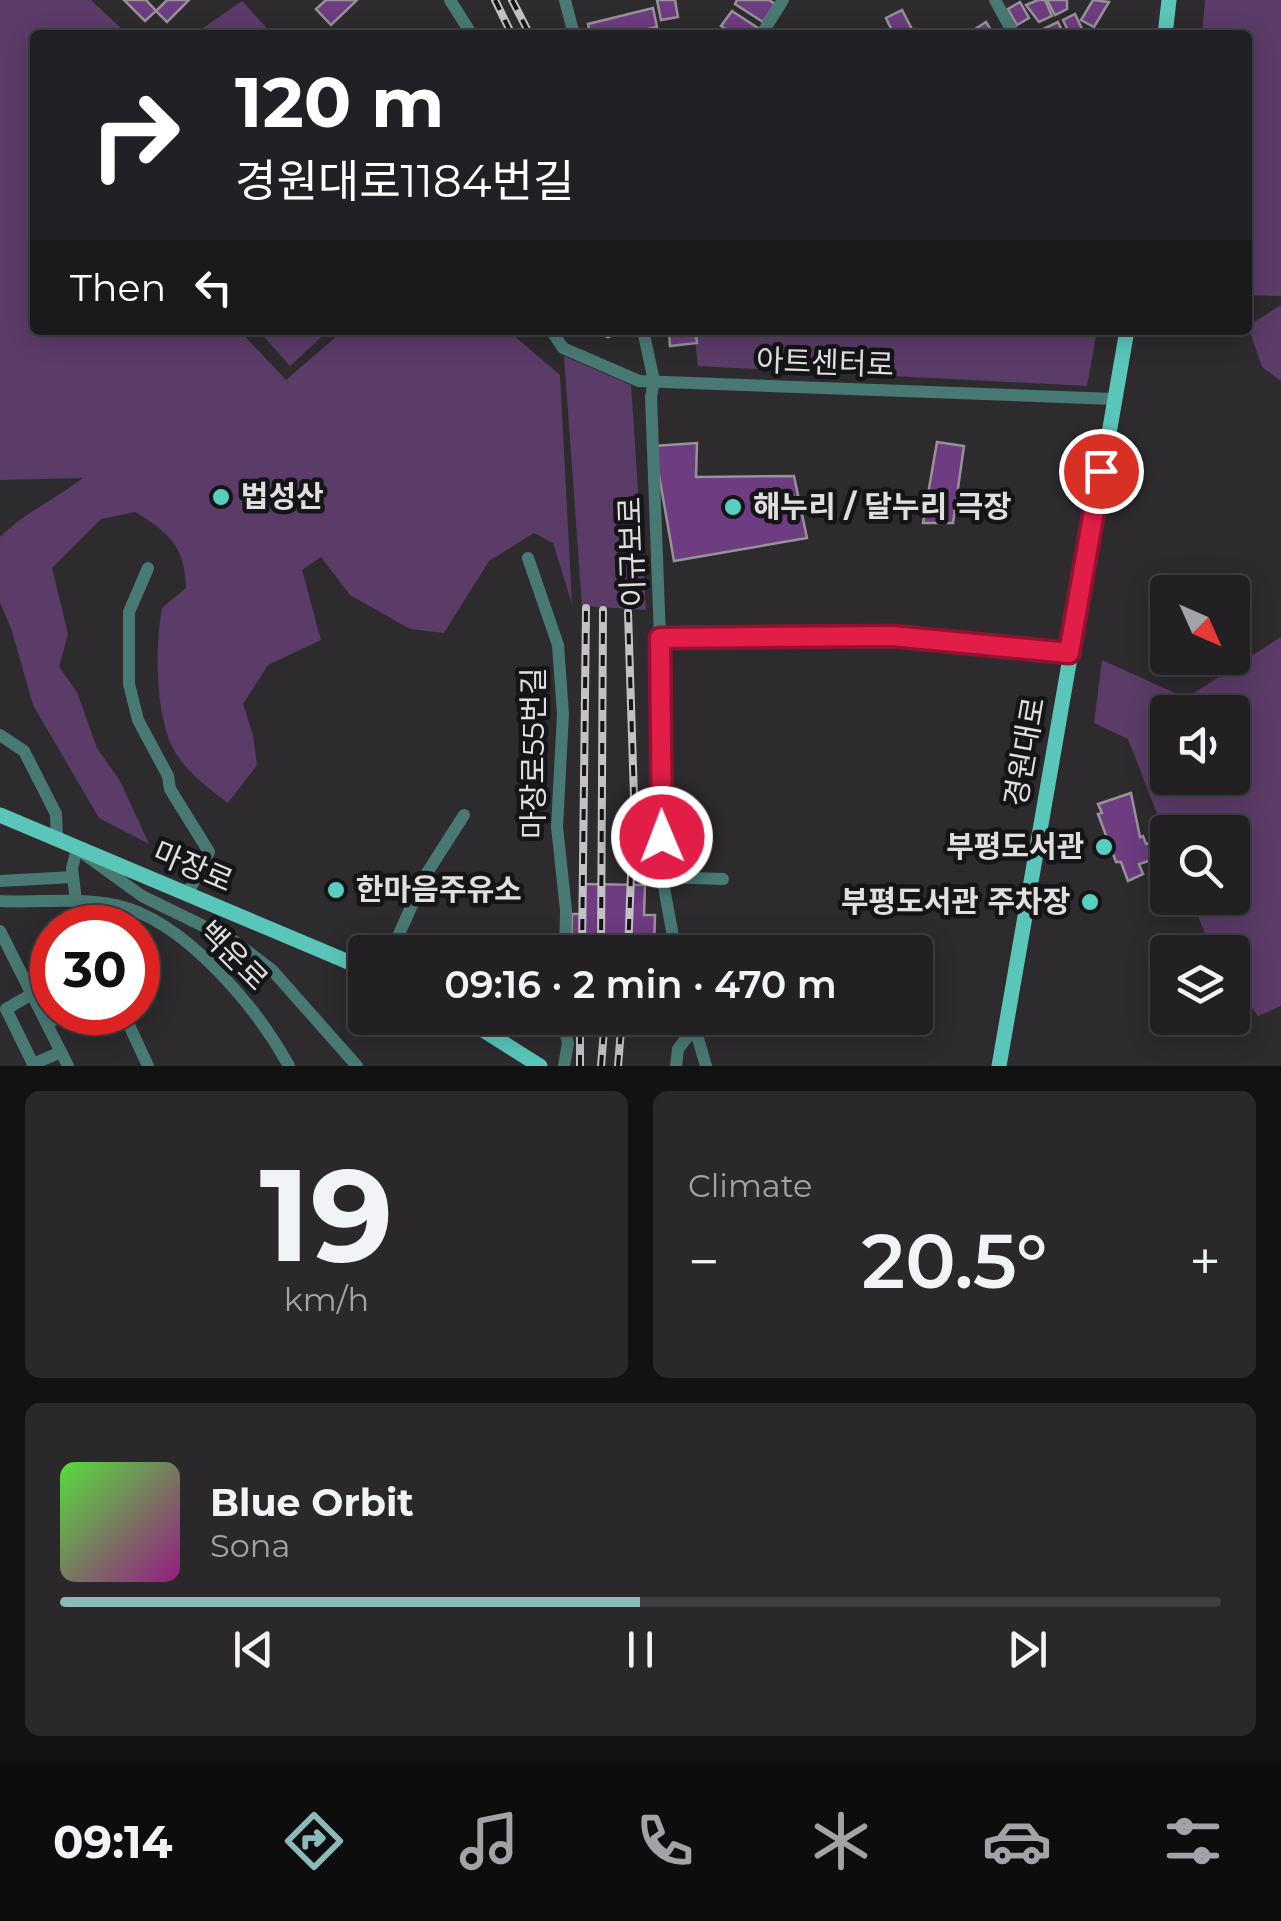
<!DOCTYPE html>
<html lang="en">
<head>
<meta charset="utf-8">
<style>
	:root { --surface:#222023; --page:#2a282b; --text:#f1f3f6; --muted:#a2a3a6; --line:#3f3e41; --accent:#8bbbb9 }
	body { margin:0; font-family:Montserrat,"Noto Sans KR",sans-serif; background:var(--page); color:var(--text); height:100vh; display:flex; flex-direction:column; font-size:38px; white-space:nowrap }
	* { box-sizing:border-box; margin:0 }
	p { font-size:32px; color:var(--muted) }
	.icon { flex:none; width:55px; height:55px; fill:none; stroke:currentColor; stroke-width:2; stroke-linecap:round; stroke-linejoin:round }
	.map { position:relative; height:1066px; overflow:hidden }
	.panel { display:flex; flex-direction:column; gap:25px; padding:25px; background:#131213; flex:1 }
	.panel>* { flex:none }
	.top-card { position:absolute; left:30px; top:30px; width:1222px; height:305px; border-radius:10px; box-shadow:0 5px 25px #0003,0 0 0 2px var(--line); background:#202124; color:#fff; overflow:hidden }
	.needle { width:65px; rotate:135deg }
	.fabs { position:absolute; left:1150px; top:575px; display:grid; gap:20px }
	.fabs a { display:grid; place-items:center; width:100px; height:100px; border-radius:10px; background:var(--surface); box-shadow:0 5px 25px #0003,0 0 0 2px var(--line); font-size:50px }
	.speed { position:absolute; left:30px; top:905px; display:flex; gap:20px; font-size:50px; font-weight:700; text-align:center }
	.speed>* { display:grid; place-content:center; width:130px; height:130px; border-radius:50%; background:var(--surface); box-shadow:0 5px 25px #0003,0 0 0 2px var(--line); line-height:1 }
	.speed .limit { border:15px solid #d22; background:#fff; color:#111 }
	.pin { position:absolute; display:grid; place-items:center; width:85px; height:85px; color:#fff; margin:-42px; border:5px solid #fff; border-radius:50%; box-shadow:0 2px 10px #0007 }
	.me { position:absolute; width:110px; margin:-55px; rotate:359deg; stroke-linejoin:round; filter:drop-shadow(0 0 8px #0008) }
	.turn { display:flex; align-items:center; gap:35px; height:210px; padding:0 40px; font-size:45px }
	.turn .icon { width:130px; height:130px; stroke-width:2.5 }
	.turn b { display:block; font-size:70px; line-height:85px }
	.then { display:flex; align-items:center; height:95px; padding:0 40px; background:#0003; gap:20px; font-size:38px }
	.big { font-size:75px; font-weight:600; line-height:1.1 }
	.panel .widget { flex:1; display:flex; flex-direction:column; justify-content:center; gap:15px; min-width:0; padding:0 35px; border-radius:15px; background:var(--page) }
	.panel .dial { align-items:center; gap:0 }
	.dial b { font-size:130px; line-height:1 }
	.song { display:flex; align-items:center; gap:30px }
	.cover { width:120px; height:120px; border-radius:15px; background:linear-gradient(135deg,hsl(110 70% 55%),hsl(310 70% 35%)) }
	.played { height:10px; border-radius:5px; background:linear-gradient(90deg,var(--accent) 50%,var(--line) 50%) }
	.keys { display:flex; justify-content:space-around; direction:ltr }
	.heat { display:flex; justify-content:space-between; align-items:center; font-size:55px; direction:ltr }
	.panel .tiles { flex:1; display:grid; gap:25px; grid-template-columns:1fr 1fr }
	.widget:last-child { grid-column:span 2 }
	.trip { position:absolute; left:348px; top:935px; width:585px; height:100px; border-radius:10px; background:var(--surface); box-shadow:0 5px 25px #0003,0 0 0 2px var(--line); font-weight:600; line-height:100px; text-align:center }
	.tab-bar { display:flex; height:160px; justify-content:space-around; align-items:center; background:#0e0d0e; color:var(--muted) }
	.tab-bar .icon { width:70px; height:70px }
	.tab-bar .active { color:var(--accent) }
	.tab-bar b { font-size:45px; color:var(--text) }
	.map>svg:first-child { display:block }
	.green { fill:#5b3c68; fill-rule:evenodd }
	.building { fill:#6d3c81; stroke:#969297; stroke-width:2.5 }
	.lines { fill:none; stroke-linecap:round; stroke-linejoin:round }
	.minor { stroke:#497973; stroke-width:12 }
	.major { stroke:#59c6b9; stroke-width:15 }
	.rail-casing { stroke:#c3c1c4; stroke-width:8 }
	.rail { stroke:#151416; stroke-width:4; stroke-dasharray:11; stroke-linecap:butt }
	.route-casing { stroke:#92132f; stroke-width:25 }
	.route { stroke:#e11d48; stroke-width:18 }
	.poi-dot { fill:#58cec0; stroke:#151416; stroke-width:4 }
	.labels { text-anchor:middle; stroke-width:9; stroke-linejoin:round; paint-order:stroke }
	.street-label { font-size:30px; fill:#e0dee1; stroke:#151416 }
	.poi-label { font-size:30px; font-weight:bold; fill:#e0dee1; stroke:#151416; text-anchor:start }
</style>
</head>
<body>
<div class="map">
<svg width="1281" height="1066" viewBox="0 0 1281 1066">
	<rect width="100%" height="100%" fill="#2e2b2f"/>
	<!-- green -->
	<g class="green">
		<path d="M0,0H91L128,35H35V330H239L286,380L344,330H513V335L560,375L572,604L553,543L534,533L489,561L444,633L410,629L350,595L321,557L302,570L321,640L268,665L243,704L253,735L257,765L228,803C208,788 185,771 173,748C155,713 155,645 162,608L186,588C185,547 170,533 135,512L101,519L52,568L68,634L59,667L77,692L97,748L120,781L149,844L99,818L33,705L11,628L0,603V537C24,513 56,499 83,478L0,480Z"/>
		<polygon points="1205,0 1281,0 1281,296 1248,295 1248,35 1202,35"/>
		<polygon points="242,1 273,35 193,35"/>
		<polygon points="1281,305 1281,381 1262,367 1248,326"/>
		<polygon points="258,330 329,330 290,366"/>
		<polygon points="694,330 1097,330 1087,386 698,366"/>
		<polygon points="564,356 631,385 646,610 582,606"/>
		<path d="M1281,637V1006L1258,1016L1233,983L1232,952H1212L1191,898H1232V832H1168L1167,839L1128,739L1094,723L1102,660L1186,698ZM1168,712H1232V778H1168Z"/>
	</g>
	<!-- building -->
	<g class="building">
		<polygon points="124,0 146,0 156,11 145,21"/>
		<polygon points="167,0 189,0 167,22 156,11"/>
		<polygon points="326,0 357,0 331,25 316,9"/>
		<polygon points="657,0 675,0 678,17 661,20"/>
		<polygon points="737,0 769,0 775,4 763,22 735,4"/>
		<polygon points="1038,0 1045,0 1052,16 1039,22 1026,5"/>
		<polygon points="1047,0 1067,0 1067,9 1055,15"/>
		<polygon points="1093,0 1109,2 1094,27 1081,20"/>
		<polygon points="1020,2 1029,18 1017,25 1008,9"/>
		<polygon points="653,8 657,27 621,35 590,35 588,24"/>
		<polygon points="902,10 913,31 915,35 894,35 886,18"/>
		<polygon points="732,11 758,28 752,35 735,35 721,26"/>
		<polygon points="1075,14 1083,31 1070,35 1063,20"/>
		<polygon points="986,22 994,35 966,35 972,31"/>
		<polygon points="1058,22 1064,35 1046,35 1043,29"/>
		<polygon points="695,330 697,343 670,346 669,333"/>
		<polygon points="937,442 964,446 953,523 923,523"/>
		<polygon points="697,443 696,477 794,476 807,538 674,561 654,446"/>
		<polygon points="1131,793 1140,837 1143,836 1146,844 1149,843 1155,859 1139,864 1143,874 1128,881 1121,862 1116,862 1098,814 1102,813 1098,804"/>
		<polygon points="581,884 645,885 644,915 655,915 654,952 571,952 572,914 581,914"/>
	</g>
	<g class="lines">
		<!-- minor -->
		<g class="minor">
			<polyline points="450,0 472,35"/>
			<polyline points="565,0 574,35"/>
			<polyline points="995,0 1014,35"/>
			<polyline points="761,35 783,0"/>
			<polyline points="551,330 563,348 639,381 1114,399"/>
			<polyline points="643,330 654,381 651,397 660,638 662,877 676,952"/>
			<polyline points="528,558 558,645 563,714 557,827 566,910 565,952"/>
			<polyline points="148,568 129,612 129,684 138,720 168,776 170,789 209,852 187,895"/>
			<polyline points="660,638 892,635 1069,653"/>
			<polyline points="0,735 24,751 56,814 57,840"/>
			<polyline points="662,877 723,879"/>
			<polyline points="0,881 73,877"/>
			<path d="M0,901C38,903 79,897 116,905C185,920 257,1008 289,1066"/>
			<polyline points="76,901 72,868 77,849 142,896 234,941 272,970 357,1066"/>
			<polyline points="0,931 68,1066"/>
			<polyline points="391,952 425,876 464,815"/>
			<polyline points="32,994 6,1009 33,1064 61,1052"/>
			<polyline points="123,1012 148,1066"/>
			<polyline points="562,1018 568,1043 564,1066"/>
			<polyline points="692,1018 706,1066"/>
			<polyline points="47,1023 70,1012"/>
			<polyline points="695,1027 739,1029"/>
			<polyline points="676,1066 678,1049 695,1027"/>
		</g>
		<!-- major -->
		<g class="major">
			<polyline points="1165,35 1169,0"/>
			<polyline points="0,815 365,969"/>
			<polyline points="464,1018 540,1066"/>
			<polyline points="999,1066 1127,330"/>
		</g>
		<!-- rail casing -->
		<g class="rail-casing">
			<g id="rail">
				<polyline points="495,0 512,35"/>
				<polyline points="512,0 530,35"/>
				<polyline points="608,330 608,334"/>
				<polyline points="582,952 586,608"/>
				<polyline points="601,952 603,610"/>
				<polyline points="628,952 634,797 628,612"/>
				<polyline points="580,1066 580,1018"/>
				<polyline points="601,1066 605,1018"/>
				<polyline points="618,1066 622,1018"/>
			</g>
		</g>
		<!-- rail -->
		<use href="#rail" class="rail"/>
	</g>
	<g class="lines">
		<!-- route casing -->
		<g class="route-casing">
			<polyline id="route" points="662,837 660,638 892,636 1069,653 1101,471"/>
		</g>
		<!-- route -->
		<use href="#route" class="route"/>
	</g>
	<!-- markers -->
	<g class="poi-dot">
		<circle cx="221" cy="497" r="10"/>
		<circle cx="733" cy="507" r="10"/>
		<circle cx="1104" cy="847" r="10"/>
		<circle cx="336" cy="890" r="10"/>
		<circle cx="1090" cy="902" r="10"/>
	</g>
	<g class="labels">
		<!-- street labels -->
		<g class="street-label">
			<text transform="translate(825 363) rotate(2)" y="10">아트센터로</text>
			<text transform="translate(632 552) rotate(-92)" y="10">이규보로</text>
			<text transform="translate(1025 752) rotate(-80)" y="10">경원대로</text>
			<text transform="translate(534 753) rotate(-90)" y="10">마장로55번길</text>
			<text transform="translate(193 867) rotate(23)" y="10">마장로</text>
			<text transform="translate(233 956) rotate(45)" y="10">백운로</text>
		</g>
		<!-- poi labels -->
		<g class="poi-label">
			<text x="241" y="507">법성산</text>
			<text x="753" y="517">해누리 / 달누리 극장</text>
			<text x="1084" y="857" text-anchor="end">부평도서관</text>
			<text x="356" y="900">한마음주유소</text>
			<text x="1070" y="912" text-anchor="end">부평도서관 주차장</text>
		</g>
	</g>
</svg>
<div class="fabs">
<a><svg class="needle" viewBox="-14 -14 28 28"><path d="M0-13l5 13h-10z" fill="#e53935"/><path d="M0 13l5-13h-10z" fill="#a2a3a6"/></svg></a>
<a><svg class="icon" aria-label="sound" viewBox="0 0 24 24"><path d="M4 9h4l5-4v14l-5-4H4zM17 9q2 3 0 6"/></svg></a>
<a><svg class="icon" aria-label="search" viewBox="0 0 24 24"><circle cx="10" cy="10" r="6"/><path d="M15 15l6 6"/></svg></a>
<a><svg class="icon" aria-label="layers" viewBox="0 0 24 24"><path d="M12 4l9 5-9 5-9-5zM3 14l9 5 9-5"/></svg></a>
</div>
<div class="speed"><div class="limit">30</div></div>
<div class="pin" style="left:1101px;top:471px;background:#d93025"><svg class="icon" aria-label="arrive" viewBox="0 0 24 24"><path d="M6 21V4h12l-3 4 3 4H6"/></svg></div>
<svg class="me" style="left:662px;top:837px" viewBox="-20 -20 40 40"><circle r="17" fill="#e11d48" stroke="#fff" stroke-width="3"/><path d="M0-11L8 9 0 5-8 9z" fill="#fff"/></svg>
<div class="trip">09:16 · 2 min · 470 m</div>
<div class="top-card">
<div class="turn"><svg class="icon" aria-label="right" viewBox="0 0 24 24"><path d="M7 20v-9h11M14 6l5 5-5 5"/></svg><div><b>120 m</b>경원대로1184번길</div></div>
<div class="then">Then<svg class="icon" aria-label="left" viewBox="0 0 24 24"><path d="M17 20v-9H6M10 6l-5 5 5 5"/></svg></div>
</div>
</div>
<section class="panel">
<div class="tiles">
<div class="widget dial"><b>19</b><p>km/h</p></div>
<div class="widget"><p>Climate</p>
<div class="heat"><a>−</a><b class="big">20.5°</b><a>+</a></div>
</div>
<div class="widget">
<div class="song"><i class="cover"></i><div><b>Blue Orbit</b><p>Sona</p></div></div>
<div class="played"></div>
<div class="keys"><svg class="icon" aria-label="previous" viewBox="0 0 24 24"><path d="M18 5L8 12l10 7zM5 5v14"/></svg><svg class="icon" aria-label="pause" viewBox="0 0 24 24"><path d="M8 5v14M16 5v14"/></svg><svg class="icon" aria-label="next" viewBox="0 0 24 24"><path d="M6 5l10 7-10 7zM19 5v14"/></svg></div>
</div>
</div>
</section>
<nav class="tab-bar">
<b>09:14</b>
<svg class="icon active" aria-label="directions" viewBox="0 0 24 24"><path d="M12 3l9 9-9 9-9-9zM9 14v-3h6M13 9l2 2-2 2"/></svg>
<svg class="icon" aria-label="music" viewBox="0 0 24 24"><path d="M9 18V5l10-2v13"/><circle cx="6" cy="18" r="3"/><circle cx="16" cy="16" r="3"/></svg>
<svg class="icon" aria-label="phone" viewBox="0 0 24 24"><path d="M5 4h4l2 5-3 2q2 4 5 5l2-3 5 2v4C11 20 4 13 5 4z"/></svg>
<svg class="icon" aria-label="climate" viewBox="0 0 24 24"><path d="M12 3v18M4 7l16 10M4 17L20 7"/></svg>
<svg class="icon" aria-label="car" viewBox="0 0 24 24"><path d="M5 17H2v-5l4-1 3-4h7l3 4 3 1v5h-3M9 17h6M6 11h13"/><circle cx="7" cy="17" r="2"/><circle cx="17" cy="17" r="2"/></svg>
<svg class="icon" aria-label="filters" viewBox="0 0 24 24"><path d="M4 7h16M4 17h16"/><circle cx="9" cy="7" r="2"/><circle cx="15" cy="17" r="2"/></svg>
</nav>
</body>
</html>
